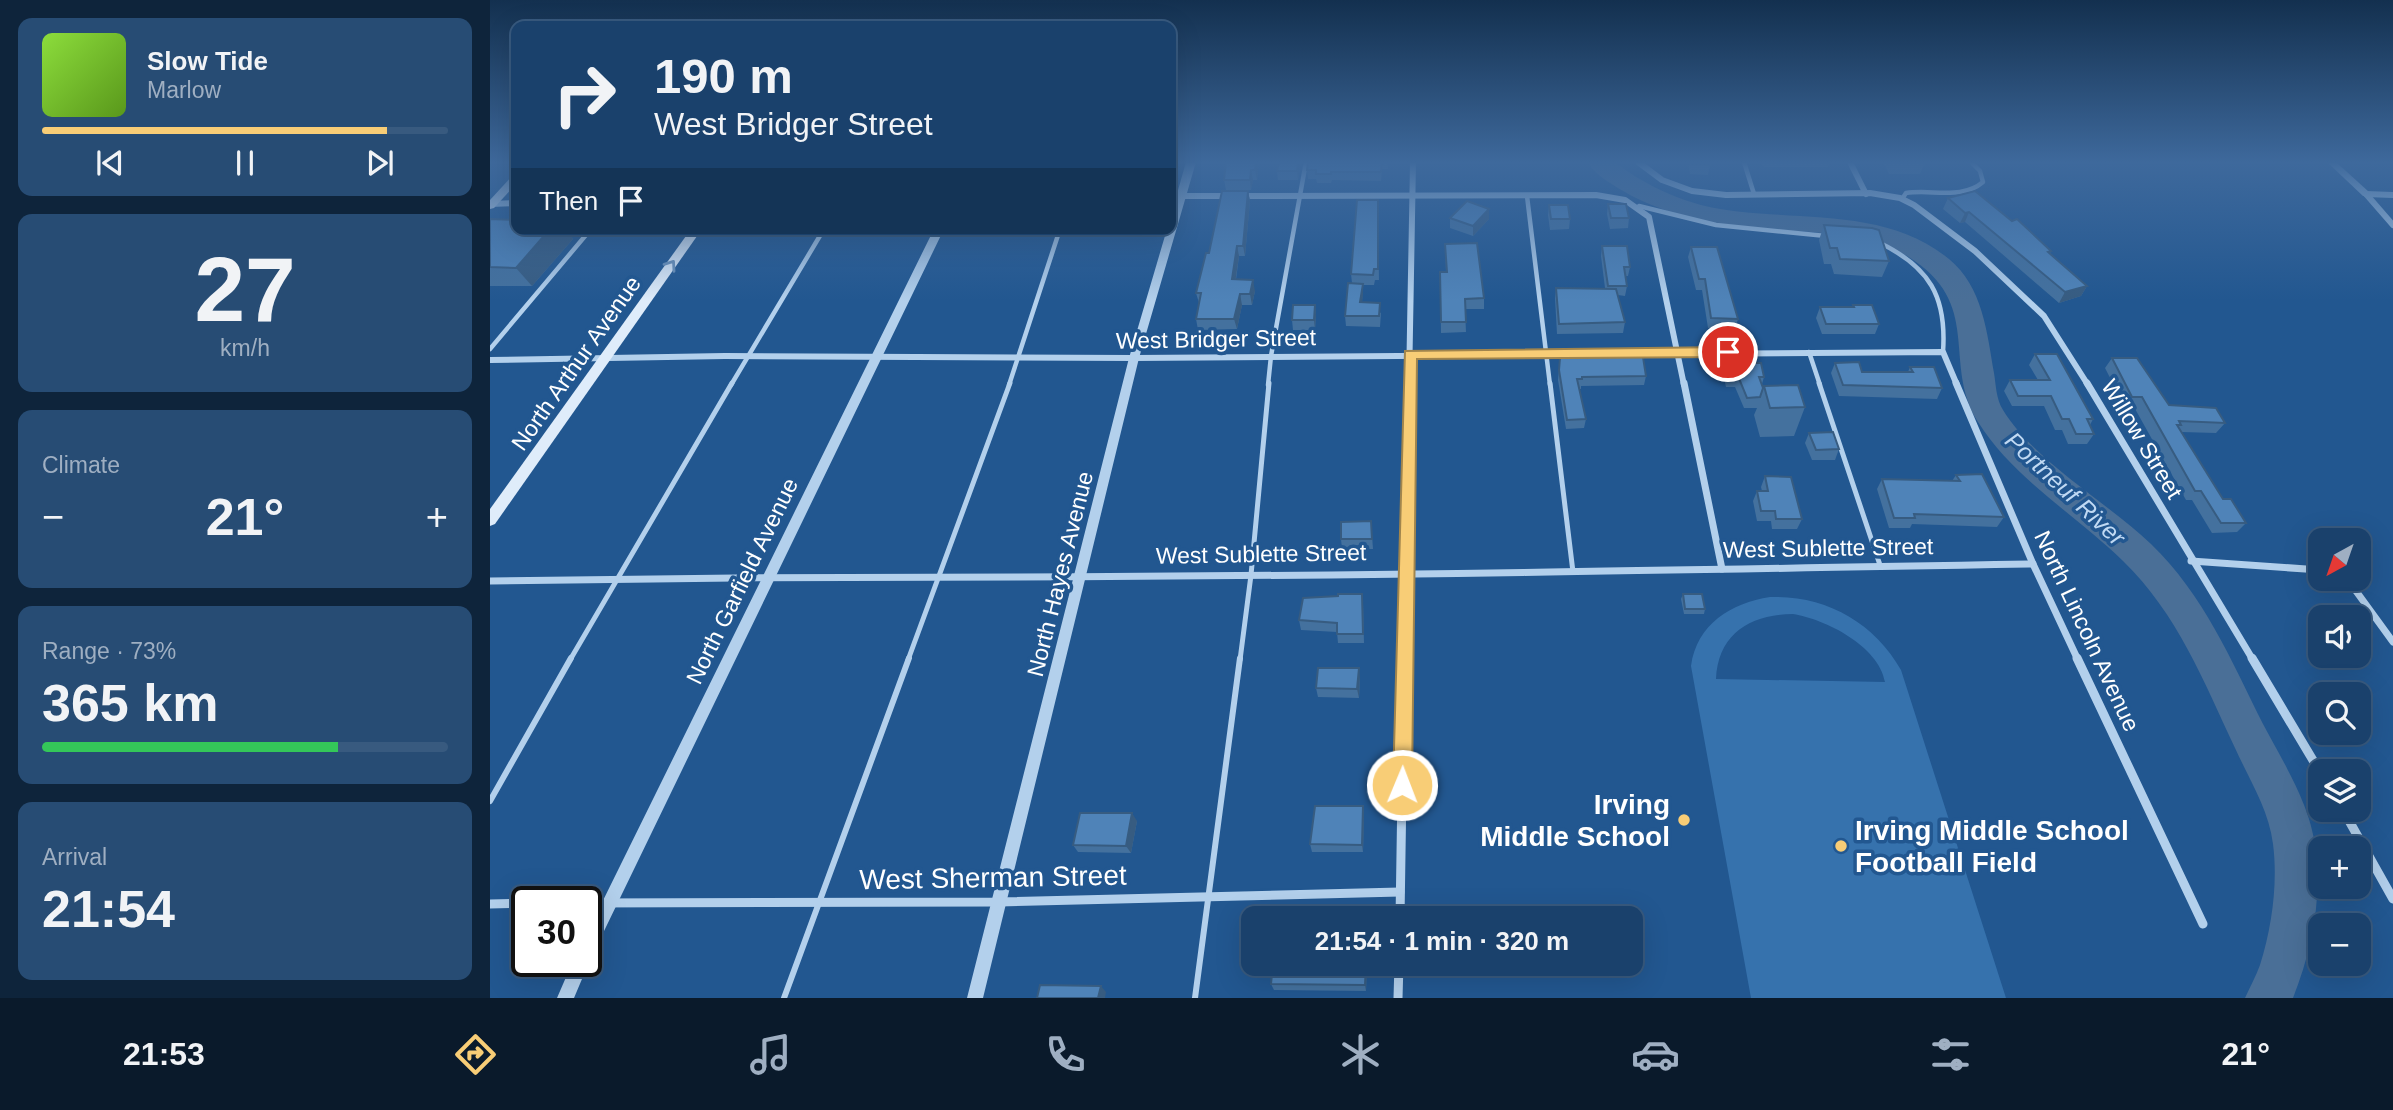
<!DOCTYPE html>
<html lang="en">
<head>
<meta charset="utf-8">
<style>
	:root { --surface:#1a416c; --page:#274c74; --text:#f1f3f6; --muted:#9fafc2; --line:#385a7f; --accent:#f8cd76 }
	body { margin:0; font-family:Arial,sans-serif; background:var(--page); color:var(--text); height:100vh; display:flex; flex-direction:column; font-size:26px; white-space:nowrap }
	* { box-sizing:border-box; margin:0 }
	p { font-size:23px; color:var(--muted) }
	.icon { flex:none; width:38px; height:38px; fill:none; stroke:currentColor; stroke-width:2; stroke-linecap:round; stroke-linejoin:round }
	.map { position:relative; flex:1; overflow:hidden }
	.panel { display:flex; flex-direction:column; gap:18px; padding:18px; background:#0e243b; width:490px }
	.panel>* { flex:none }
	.top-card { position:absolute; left:21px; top:21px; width:665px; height:214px; border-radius:14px; box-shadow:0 7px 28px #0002,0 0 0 2px var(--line); background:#1a416c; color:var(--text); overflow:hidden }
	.needle { width:46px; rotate:220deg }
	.controls { position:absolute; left:1818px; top:528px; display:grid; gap:14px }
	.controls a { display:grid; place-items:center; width:63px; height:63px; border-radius:14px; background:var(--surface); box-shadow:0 7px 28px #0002,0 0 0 2px var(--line); font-size:35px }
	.speed { position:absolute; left:21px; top:886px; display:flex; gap:14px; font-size:35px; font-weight:700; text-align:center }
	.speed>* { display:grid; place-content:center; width:91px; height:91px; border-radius:50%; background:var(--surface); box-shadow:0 7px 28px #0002,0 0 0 2px var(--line); line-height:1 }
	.speed .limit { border:4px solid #111; border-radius:10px; background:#fff; color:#111 }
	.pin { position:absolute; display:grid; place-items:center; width:60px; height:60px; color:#fff; margin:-30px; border:4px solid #fff; border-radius:50%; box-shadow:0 2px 7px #0007 }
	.me { position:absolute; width:77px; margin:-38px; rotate:1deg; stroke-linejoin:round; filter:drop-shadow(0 0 5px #0008) }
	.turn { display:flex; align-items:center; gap:24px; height:147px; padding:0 28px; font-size:32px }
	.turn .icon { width:91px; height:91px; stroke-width:2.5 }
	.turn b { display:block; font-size:49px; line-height:60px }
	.then { display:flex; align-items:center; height:66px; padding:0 28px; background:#0003; gap:14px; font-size:26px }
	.big { font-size:52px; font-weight:700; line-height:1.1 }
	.panel .card { flex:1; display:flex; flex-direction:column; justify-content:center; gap:10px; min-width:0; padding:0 24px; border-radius:14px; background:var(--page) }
	.panel .dial { align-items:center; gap:0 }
	.dial b { font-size:91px; line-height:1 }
	.song { display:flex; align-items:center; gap:21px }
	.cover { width:84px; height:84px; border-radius:10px; background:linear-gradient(135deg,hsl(90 70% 55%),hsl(90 70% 35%)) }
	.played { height:7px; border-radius:4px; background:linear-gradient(90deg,var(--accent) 85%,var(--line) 85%) }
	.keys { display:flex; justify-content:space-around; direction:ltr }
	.heat { display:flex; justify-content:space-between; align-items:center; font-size:38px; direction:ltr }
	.charge { height:10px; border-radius:5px; background:linear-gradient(90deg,#34c759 73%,var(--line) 0) }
	.trip { position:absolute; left:751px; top:906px; width:402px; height:70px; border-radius:14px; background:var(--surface); box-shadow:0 7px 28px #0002,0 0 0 2px var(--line); font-weight:700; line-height:70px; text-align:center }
	.tabs { display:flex; height:112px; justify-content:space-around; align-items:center; background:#0a1a2b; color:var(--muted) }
	.tabs .icon { width:49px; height:49px }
	.tabs .on { color:var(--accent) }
	.tabs b { font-size:32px; color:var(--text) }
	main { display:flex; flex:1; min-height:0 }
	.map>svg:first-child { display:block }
	.green { fill:#3672ad; fill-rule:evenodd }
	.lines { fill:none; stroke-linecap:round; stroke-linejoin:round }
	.river { fill:#4a6f97; fill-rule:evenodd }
	.service-far2 { stroke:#b3d0ec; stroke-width:4.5 }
	.service-far1 { stroke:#b3d0ec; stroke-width:5 }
	.service { stroke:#b3d0ec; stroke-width:6 }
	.minor-far2 { stroke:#b3d0ec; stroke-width:6 }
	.minor-far1 { stroke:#b3d0ec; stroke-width:7 }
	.minor { stroke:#b3d0ec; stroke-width:9 }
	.tertiary { fill:#b3d0ec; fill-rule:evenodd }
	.secondary { fill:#dfecfa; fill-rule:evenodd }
	.wall { fill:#44719e }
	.shaded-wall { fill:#375c81 }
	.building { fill:#4f83b8; stroke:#375c81; stroke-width:2 }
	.oneway { stroke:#6e93ba }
	.route { fill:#f8cd76; stroke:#a1854d; stroke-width:2 }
	.poi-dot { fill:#f8cd76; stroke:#225790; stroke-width:2.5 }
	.labels { text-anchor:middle; stroke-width:7; stroke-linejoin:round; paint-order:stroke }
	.street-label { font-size:23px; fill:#fff; stroke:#225790 }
	.water-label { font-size:24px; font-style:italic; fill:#c0d9f3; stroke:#225790 }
	.near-poi-label { font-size:28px; font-weight:bold; fill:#fff; stroke:#225790; text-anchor:end }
	.near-street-label { font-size:28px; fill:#fff; stroke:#225790 }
</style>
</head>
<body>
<main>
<section class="panel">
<div class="card">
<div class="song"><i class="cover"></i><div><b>Slow Tide</b><p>Marlow</p></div></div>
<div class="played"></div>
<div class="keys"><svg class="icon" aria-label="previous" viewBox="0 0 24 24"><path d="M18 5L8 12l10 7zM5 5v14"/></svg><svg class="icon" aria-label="pause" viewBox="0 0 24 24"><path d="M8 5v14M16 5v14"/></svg><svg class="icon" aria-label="next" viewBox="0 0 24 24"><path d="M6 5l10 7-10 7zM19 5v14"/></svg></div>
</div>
<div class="card dial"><b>27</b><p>km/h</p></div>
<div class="card"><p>Climate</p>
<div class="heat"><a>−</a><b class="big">21°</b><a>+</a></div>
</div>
<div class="card"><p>Range · 73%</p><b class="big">365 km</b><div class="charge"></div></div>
<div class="card"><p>Arrival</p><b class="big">21:54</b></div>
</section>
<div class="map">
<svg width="1903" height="998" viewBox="0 0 1903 998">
	<rect width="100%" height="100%" fill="#225790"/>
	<!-- green -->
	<path class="green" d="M1280,597C1335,595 1384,622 1411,670L1516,998H1261L1201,666C1207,624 1241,603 1280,597ZM1303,614C1335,619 1389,646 1395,682L1226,679C1228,634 1260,614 1303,614Z"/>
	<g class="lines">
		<!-- river -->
		<path class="river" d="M1097,162C1104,162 1114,160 1122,162C1130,164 1140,174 1148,178C1168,190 1189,199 1211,205C1293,225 1389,202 1459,259C1493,287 1497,333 1504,373C1506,385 1506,399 1513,410C1545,462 1617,502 1661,544C1714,595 1741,660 1773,724C1793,762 1819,802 1825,845C1833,896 1822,950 1803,998H1755C1760,987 1766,976 1770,965C1782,927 1788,883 1783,844C1779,810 1759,779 1745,748C1714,682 1687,613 1633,561C1586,515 1524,479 1488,422C1451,363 1495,303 1417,256C1373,230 1319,233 1269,229C1225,225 1180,216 1140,195C1125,186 1107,177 1097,162Z"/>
		<!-- service-far2 -->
		<g class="service-far2">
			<polyline points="1254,162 1264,194"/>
			<polyline points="1037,196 1060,385"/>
			<path d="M1412,199L1416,193C1442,189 1472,200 1493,182L1490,171L1481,162"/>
			<polyline points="1149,206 1226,225 1336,236"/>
			<path d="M1390,243C1439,267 1457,296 1453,352"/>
			<polyline points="0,349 101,229"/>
			<polyline points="1319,352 1330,385"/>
			<polyline points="241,385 334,229"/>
			<polyline points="519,385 570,229"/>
			<polyline points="778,385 781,356 816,162"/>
		</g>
		<!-- service-far1 -->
		<g class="service-far1">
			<polyline points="1060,383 1083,572"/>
			<polyline points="1329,383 1390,565"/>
			<polyline points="80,660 242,383"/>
			<polyline points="418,660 520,383"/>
			<polyline points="750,660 761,575 779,383"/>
		</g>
		<!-- service -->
		<g class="service">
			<polyline points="0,801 81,658"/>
			<polyline points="294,998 419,658"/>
			<polyline points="705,998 750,658"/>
		</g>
		<!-- minor-far2 -->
		<g class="minor-far2">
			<polyline points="1148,162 1172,180 1202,191 1236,195 1380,193 1410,198 1424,205 1485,251 1554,316 1598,385"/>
			<polyline points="1360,162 1376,194"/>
			<polyline points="1876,194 1903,225"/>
			<polyline points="1876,194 1903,195"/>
			<polyline points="681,196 740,196"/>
			<polyline points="752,196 1106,195 1135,200 1159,217 1194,385"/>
			<polyline points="0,204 26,203"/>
			<polyline points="0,360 235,356 644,358 1453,352 1467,385"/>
			<polyline points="919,385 923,162"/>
		</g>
		<!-- minor-far1 -->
		<g class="minor-far1">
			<polyline points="1194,383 1232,569"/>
			<polyline points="1466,383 1543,564 1588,660"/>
			<polyline points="1597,383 1763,660"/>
			<polyline points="1701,561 1830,570"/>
			<polyline points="1854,579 1866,591 1903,642"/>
			<path d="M0,581C176,578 351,577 527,577C866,576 1204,570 1543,564"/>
			<polyline points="914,660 919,383"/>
		</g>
		<!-- minor -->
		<g class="minor">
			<polyline points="1587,658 1713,924"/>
			<polyline points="1762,658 1830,772"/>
			<polyline points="1853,810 1903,899"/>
			<polyline points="96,903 509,902 910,892"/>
			<polyline points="0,904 37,903"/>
			<polyline points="910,919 914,658"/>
			<polyline points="908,998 909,964"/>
		</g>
		<!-- tertiary -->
		<g class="tertiary">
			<polygon points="696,162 706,162 649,358 493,998 477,998 639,358 677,229 681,229 681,215"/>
			<polygon points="1837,162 1846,162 1879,192 1879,196 1873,196"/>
			<polygon points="444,229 454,229 100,960 84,998 67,998 83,961 96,961 96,935"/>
		</g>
		<!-- secondary -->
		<g class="secondary">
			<polygon points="26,175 26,184 4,208 0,209 0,200 22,176"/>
			<polygon points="201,229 212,229 5,524 0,526 0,509"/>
		</g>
	</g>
	<!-- wall -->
	<g class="wall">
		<polygon points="736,162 769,162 767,180 763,180 761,190 736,190 734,180"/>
		<polygon points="811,162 808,180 788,180 787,171"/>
		<polygon points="818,162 898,162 898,169 892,169 891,181 842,180 841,183 827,183 826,179 818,179 817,170"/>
		<polygon points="1198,162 1219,162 1220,165 1218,175 1200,174"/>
		<polygon points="1271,162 1339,162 1338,167 1274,167"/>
		<polygon points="1393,162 1434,162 1435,163 1430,174 1399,174"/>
		<polygon points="758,191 760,201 755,256 749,256 746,280 765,291 762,305 752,305 747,329 708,330 706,319 709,303 706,293 719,253"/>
		<polygon points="1458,198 1522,221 1561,251 1560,253 1597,286 1591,296 1569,303 1475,222 1470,223 1453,209"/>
		<polygon points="1118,204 1139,218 1138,228 1120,229 1117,214"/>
		<polygon points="1059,205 1080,219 1079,229 1060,230 1058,215"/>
		<polygon points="888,210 889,280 885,280 884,285 873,285 872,302 891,313 890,327 856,326 855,316 862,283 861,274"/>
		<polygon points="960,218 999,219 983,236 960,228"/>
		<polygon points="0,219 26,229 76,229 83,239 42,286 0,286"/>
		<polygon points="1334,225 1399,261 1392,277 1344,274 1341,264 1334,264 1329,240"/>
		<polygon points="955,244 994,298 994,309 975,309 976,332 951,333 950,272 956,272"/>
		<polygon points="1112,246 1140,267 1138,276 1135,276 1137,286 1135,296 1128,295 1135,322 1133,333 1067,334 1065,298 1066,288 1115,288 1111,256"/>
		<polygon points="1201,247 1248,319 1245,329 1218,328 1212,290 1206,290 1198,257"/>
		<polygon points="825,305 826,315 825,330 803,330 802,320"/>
		<polygon points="1363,305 1389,324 1385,334 1332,334 1326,318 1330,307 1362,307"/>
		<polygon points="1545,354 1603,419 1600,425 1604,434 1597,444 1578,444 1572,430 1565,430 1554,406 1522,406 1514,391 1520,380 1548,380 1539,365"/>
		<polygon points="1070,358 1156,376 1154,385 1091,386 1091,389 1089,389 1096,419 1094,428 1076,429 1068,380"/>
		<polygon points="1622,358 1679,405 1735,423 1726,433 1691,432 1733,499 1756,523 1747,532 1722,533 1702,500 1696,500 1644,407 1635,407 1615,368"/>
		<polygon points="1236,363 1274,377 1272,384 1273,388 1274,386 1315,407 1304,436 1270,437 1264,415 1267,408 1254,408 1245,387 1236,387 1233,373"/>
		<polygon points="1345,363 1372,372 1418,372 1420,367 1452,388 1447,399 1349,396 1341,373"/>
		<polygon points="1319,433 1349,449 1345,460 1322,460 1315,443"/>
		<polygon points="1466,475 1514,517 1507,527 1422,524 1420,528 1399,528 1387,489 1392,479 1462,481"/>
		<polygon points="1275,476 1312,519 1307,529 1282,529 1281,521 1267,521 1263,501 1267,491 1272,491 1271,487"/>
		<polygon points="881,521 883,549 852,549 851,539"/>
		<polygon points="1193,594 1215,609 1214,614 1194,614 1191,599"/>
		<polygon points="873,603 874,643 848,643 847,632 811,630 809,620"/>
		<polygon points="870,677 869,698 828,697 826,688"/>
		<polygon points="873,806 874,814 873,852 822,852 820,844"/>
		<polygon points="647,821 641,853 588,852 583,845"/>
		<polygon points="877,964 876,991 784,990 781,984"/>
	</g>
	<!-- shaded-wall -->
	<g class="shaded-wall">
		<polygon points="766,162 769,162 767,180 765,170"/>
		<polygon points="808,162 811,162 808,180 807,171"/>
		<polygon points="761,170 763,180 761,190 760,180"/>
		<polygon points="758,191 760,201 755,256 753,246"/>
		<polygon points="999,209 999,219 983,236 983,226"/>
		<polygon points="1479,212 1475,222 1470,223 1475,213"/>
		<polygon points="60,229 76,229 83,239 42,286 26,268"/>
		<polygon points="747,246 749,256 744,290 742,279"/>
		<polygon points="763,280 765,291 762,305 760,294"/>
		<polygon points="873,284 873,294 871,313 870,302"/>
		<polygon points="1597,286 1591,296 1569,303 1575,292"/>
		<polygon points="750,294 752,305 747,329 744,319"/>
		<polygon points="825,305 826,315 825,330 824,320"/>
		<polygon points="869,668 870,677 869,698 867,689"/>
		<polygon points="873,806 874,814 873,852 872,845"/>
		<polygon points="642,813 647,821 641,853 636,846"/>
		<polygon points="876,964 877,964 876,991 875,985"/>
		<polygon points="611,986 616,992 615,998 608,998"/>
	</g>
	<!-- building -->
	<g class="building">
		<polygon points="736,162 766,162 765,170 761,170 760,180 734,180"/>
		<polygon points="789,162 808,162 807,171 787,171"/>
		<polygon points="818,162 892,162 891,172 841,172 841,174 826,174 826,170 817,170"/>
		<polygon points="1202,162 1219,162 1220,165 1202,164"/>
		<polygon points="1402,162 1434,162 1435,163 1403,163"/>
		<polygon points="732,191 758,191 753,246 747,246 742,279 763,280 760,294 750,294 744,319 706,319 711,293 706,293 716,253 719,253"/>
		<polygon points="1485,191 1522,221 1527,219 1561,251 1558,252 1597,286 1575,292 1479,212 1475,213 1458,198"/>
		<polygon points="867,200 888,200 888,269 884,269 883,275 861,274"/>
		<polygon points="977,201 999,209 983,226 960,218"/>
		<polygon points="1118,204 1136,204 1139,218 1121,218"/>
		<polygon points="1059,205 1078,205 1080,219 1061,219"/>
		<polygon points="0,219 26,220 26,229 60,229 26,268 0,267"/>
		<polygon points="1334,225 1382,228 1389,230 1399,261 1350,259 1347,248 1340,248"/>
		<polygon points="987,243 994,298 975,299 976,322 951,322 950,272 957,272 955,244"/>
		<polygon points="1112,246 1137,246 1140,267 1134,267 1137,286 1118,286"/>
		<polygon points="1201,247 1227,247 1248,319 1221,318 1215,279 1209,279"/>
		<polygon points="858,283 873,284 870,302 890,303 889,316 855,316"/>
		<polygon points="1066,288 1126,289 1135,322 1069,324"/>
		<polygon points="803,305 825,305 824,320 802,320"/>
		<polygon points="1363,305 1382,305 1389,324 1336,324 1330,307 1364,307"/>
		<polygon points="1545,354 1567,354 1603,419 1597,419 1604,434 1586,434 1579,419 1572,419 1561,396 1528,396 1520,380 1560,380"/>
		<polygon points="1153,357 1156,376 1092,377 1092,379 1087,379 1096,419 1077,420 1069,370 1070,358"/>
		<polygon points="1622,358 1647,358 1679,405 1726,408 1735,423 1689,421 1691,425 1687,425 1733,499 1741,499 1756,523 1731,523 1711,491 1705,491 1652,397 1642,397"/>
		<polygon points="1369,362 1372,372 1423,372 1420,367 1444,367 1452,388 1353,385 1345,363"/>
		<polygon points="1236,363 1271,363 1274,377 1269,377 1273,388 1270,397 1257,398 1248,376 1240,376"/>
		<polygon points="1308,385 1315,407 1280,408 1274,386"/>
		<polygon points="1343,432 1349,449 1326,450 1319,433"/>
		<polygon points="1492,474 1514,517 1424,514 1425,518 1404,518 1392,479 1470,481 1466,475"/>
		<polygon points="1275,476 1301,477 1312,519 1286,519 1285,511 1271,511 1267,491 1278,491"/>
		<polygon points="881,521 882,539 851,539 851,522"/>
		<polygon points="848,594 872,594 873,634 847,634 847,623 809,620 813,598 848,596"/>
		<polygon points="1193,594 1212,594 1215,609 1195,609"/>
		<polygon points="828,668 869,668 867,689 826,688"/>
		<polygon points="825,806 873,806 872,845 820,844"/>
		<polygon points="590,813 642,813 636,846 583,845"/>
		<polygon points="783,964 876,964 875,985 781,984"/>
		<polygon points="550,985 611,986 608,998 547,998"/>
	</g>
	<!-- one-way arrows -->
	<defs><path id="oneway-chevron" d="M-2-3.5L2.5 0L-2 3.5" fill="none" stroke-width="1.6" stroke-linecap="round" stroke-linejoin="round" transform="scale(1.75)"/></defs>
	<use class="oneway" href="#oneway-chevron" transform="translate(181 265) rotate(-55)"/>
	<!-- sky -->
	<linearGradient id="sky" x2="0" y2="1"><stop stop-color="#13304f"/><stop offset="0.54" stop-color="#3e699c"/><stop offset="1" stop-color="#3e699c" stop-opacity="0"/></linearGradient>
	<rect width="1903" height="301" fill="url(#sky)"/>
	<!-- route -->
	<polygon class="route" points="1238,347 1246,352 1238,357 927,359 922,785 919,792 912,794 905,792 903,785 915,351"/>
	<!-- markers -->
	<g class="poi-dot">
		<circle cx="1194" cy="820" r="7"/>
		<circle cx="1351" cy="846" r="7"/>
	</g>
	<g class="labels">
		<!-- street labels -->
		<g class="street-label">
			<text transform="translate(726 339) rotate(-1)" y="8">West Bridger Street</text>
			<text transform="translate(86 363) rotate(-55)" y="8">North Arthur Avenue</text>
			<text transform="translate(1652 439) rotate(59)" y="8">Willow Street</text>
			<text transform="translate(1338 548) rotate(-1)" y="8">West Sublette Street</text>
			<text transform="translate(771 554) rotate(-1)" y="8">West Sublette Street</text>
			<text transform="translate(570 574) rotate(-76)" y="8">North Hayes Avenue</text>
			<text transform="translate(252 581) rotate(-64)" y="8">North Garfield Avenue</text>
			<text transform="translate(1597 631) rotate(65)" y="8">North Lincoln Avenue</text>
		</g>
		<!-- water labels -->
		<g class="water-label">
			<text transform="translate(1575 489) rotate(43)" y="8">Portneuf River</text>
		</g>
		<!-- near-poi labels -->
		<g class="near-poi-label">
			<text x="1180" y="814">Irving<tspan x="1180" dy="32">Middle School</tspan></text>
			<text x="1365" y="840" text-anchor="start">Irving Middle School<tspan x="1365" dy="32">Football Field</tspan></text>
		</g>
		<!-- near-street labels -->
		<g class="near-street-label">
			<text transform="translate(503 877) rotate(-1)" y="10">West Sherman Street</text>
		</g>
	</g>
</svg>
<div class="controls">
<a><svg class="needle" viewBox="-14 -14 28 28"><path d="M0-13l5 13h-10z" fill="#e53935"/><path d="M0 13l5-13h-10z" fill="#9fafc2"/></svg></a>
<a><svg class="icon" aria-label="sound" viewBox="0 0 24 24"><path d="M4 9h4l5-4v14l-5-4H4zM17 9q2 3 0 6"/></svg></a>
<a><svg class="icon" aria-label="search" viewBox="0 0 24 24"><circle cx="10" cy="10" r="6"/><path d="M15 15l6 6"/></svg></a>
<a><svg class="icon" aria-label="layers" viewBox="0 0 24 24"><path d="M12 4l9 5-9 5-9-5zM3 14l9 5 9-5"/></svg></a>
<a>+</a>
<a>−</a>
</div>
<div class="speed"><div class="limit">30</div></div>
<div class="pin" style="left:1238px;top:352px;background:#d93025"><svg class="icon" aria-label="arrive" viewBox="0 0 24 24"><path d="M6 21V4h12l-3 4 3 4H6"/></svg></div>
<svg class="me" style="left:912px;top:785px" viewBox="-20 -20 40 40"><circle r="17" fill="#f8cd76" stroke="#fff" stroke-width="3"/><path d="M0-11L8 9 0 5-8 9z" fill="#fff"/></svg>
<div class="trip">21:54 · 1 min · 320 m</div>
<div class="top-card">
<div class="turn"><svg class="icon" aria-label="right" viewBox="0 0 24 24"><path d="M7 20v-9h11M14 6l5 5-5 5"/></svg><div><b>190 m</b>West Bridger Street</div></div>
<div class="then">Then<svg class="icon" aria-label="arrive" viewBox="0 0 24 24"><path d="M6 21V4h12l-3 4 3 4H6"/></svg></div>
</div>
</div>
</main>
<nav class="tabs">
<b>21:53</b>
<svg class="icon on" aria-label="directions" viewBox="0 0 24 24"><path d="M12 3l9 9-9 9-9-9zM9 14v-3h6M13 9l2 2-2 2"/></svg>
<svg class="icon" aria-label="music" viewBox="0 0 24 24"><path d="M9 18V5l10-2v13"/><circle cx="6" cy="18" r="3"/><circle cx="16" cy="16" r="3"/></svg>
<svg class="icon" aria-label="phone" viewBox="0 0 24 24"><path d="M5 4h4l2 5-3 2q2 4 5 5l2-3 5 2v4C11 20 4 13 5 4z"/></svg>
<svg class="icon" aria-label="climate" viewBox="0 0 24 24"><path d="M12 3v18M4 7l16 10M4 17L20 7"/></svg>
<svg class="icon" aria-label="car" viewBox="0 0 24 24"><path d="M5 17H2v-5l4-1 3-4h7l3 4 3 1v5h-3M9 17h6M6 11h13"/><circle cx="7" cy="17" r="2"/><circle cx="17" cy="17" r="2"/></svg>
<svg class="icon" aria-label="filters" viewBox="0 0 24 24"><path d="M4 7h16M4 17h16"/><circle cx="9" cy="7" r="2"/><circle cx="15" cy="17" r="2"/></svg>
<b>21°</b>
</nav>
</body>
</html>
